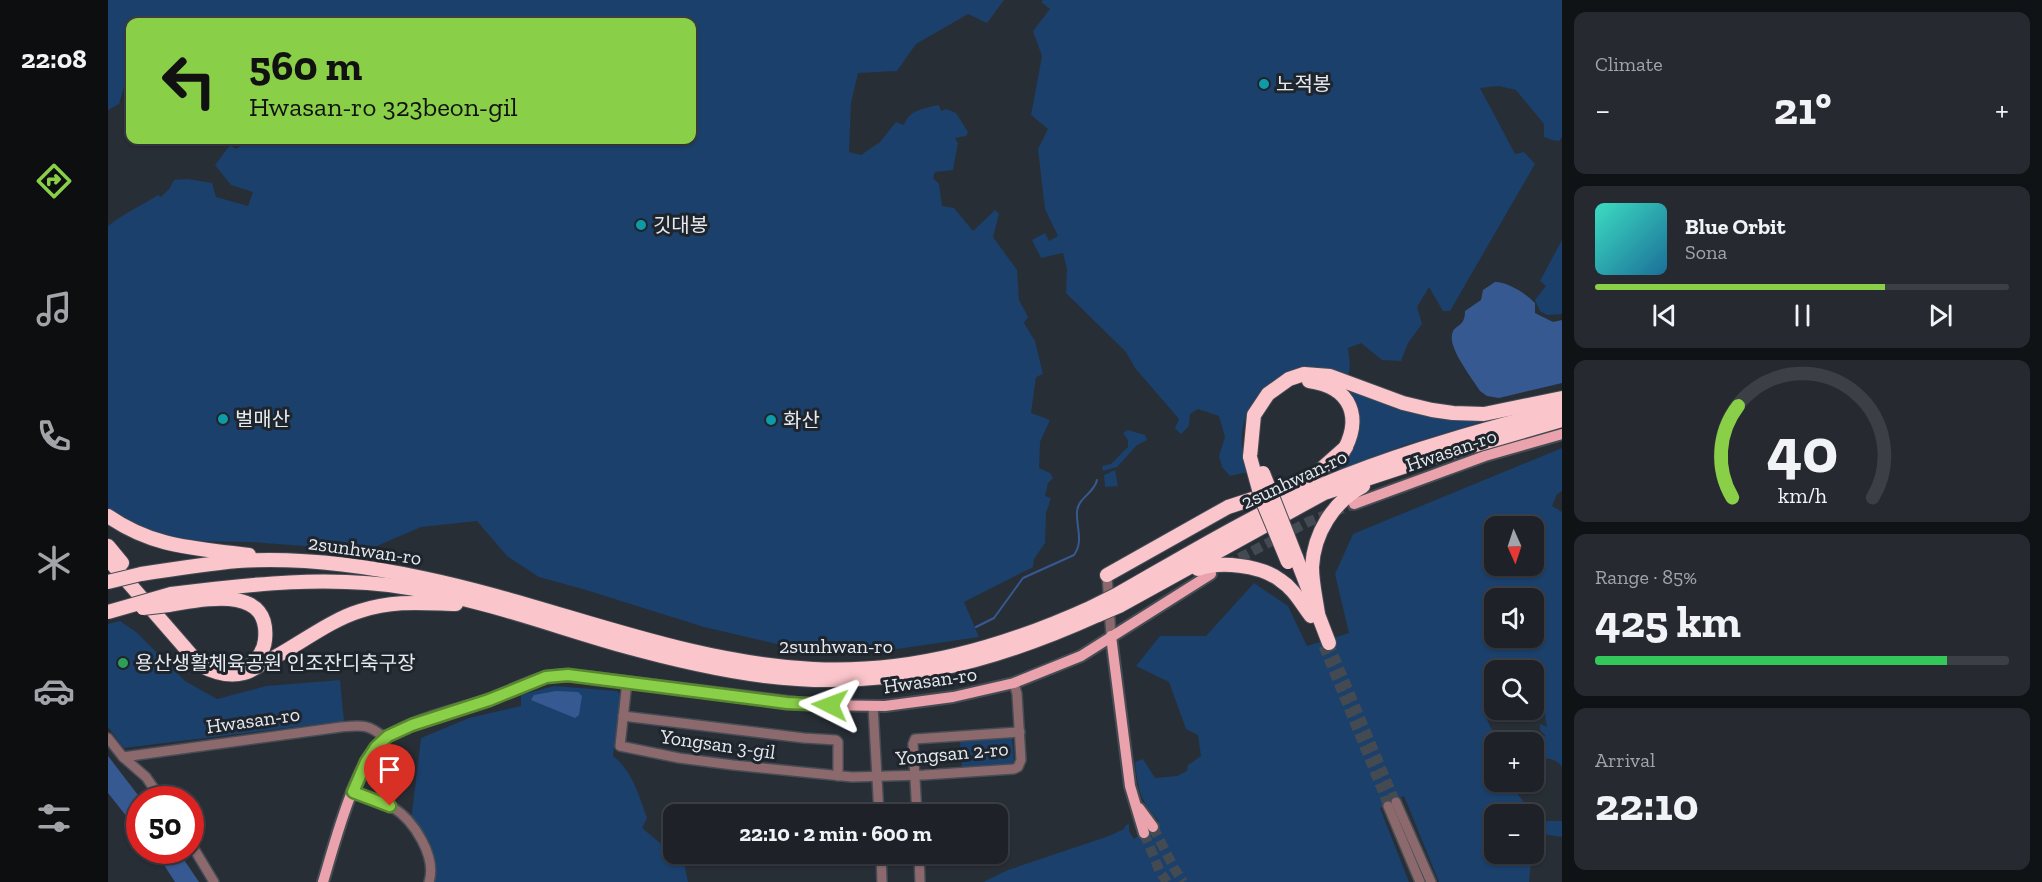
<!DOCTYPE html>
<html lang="en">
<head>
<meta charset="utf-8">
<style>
	:root { --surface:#1e2228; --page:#262a30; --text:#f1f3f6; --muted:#a1a4a8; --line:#3c3f45; --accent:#89cf48 }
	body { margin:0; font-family:"Zilla Slab","Noto Sans KR",serif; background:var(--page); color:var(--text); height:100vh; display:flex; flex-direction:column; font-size:22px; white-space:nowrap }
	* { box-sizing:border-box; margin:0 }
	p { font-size:20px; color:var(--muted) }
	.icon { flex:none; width:33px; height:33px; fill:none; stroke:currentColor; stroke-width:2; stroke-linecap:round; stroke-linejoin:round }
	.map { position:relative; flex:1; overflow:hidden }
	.side { display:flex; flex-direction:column; gap:12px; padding:12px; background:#101316; width:480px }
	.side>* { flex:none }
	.banner { position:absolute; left:18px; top:18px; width:570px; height:126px; border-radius:12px; box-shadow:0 2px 4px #0004,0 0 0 2px var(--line); background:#89cf48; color:#111; overflow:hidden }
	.needle { width:39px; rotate:177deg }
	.buttons { position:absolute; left:1376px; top:516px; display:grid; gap:12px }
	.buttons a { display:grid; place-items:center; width:60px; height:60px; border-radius:12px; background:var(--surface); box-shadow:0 2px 4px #0004,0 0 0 2px var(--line); font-size:30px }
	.speed { position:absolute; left:18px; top:786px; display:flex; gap:12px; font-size:30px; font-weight:700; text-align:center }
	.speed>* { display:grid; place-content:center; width:78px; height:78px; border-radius:50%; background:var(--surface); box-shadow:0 2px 4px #0004,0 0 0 2px var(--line); line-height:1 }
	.speed .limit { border:9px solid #d22; background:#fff; color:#111 }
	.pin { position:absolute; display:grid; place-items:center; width:51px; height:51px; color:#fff; margin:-62px -26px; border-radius:50% 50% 50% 0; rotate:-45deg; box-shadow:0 0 6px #0007 }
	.pin .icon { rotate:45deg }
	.me { position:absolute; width:66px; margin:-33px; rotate:273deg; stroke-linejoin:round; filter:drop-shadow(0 0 4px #0008) }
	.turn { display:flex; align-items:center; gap:21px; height:126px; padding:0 24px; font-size:27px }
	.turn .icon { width:78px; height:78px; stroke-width:2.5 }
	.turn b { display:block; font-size:42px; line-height:51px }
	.big { font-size:45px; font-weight:700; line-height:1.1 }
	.side .tile { flex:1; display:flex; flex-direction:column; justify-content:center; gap:9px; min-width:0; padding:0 21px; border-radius:12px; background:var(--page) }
	.side .dial { align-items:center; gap:0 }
	.dial svg { height:156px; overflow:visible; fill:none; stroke:var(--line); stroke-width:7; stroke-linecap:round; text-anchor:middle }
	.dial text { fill:var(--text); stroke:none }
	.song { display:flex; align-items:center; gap:18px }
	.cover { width:72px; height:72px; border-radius:9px; background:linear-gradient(135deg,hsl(170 70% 55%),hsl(200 70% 35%)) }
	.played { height:6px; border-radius:3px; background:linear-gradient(90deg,var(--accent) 70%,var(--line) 70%) }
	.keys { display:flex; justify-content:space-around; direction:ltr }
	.heat { display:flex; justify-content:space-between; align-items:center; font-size:33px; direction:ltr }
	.charge { height:9px; border-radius:4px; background:linear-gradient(90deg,#34c759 85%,var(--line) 0) }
	.trip { position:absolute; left:555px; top:804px; width:345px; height:60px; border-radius:12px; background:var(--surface); box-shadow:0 2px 4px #0004,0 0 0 2px var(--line); font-weight:700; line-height:60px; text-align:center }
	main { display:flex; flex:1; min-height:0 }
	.menu { display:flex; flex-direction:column; width:108px; justify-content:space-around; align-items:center; background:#0c0e10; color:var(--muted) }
	.menu .icon { width:42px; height:42px }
	.menu .selected { color:var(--accent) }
	.menu b { font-size:27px; color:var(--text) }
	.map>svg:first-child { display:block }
	.green { fill:#1a406b; fill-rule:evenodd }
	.water { fill:#375992 }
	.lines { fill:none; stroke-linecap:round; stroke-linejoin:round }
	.stream { stroke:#375992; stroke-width:2 }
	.minor-tunnel { stroke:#444a52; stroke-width:9; stroke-dasharray:9 4.5; stroke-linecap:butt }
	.major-tunnel { stroke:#444a52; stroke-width:10; stroke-dasharray:10 5; stroke-linecap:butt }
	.minor-casing { stroke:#464c54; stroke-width:12 }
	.major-casing { stroke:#464c54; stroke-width:14 }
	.highway-casing { stroke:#464c54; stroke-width:16 }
	.minor { stroke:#8c696d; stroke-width:9 }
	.major { stroke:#eaa2ac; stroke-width:10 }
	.highway { stroke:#fac5cb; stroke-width:14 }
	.highway-bridge-casing { stroke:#464c54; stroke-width:16; stroke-linecap:butt }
	.highway-bridge { stroke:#fac5cb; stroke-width:14 }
	.route-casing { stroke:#59872f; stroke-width:15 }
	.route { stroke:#89cf48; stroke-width:10 }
	.culture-dot { fill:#0f9aa8; stroke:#1f252c; stroke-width:2 }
	.leisure-dot { fill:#2e9e5b; stroke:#1f252c; stroke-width:2 }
	.labels { text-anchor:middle; stroke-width:6; stroke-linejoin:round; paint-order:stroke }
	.poi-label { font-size:20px; fill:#e6eaef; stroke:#1f252c; text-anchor:start }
	.street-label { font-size:20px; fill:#e6eaef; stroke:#1f252c }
</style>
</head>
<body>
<main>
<nav class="menu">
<b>22:08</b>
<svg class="icon selected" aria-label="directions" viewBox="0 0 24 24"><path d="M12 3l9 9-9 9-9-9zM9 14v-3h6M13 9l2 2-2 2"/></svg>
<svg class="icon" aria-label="music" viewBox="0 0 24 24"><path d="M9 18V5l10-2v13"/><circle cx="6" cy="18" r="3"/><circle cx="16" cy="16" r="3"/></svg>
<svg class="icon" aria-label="phone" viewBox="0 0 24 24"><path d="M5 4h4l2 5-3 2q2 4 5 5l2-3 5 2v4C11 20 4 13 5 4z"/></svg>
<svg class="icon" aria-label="climate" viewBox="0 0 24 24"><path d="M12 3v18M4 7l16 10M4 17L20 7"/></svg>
<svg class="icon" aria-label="car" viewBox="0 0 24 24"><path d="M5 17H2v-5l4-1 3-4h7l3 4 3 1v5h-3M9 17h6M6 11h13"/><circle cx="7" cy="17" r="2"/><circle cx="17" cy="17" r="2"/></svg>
<svg class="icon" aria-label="filters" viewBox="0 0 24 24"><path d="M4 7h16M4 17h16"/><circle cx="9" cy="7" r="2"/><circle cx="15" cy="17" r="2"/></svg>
</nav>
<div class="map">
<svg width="1454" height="882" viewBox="0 0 1454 882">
	<rect width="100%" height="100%" fill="#282e36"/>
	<!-- green -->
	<g class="green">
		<path d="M0,0H896L879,23L860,14L808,44L789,71L750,73L743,103L741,152L753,155L772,142L788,122L796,125C801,110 817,108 831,105L833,111L838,109L848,113L860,132L858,136L847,138L850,143L845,170L827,172L825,178L831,184L834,206L846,208L865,231L887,210L891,214L885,237L909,270L911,300L920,317L916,323L927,341L935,374L928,377L923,413L942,420L932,442L931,468L942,473L945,478L940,483L937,496L943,498L938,513L937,543L926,559L925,567L856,602L871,637L769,652L711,654L596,627L478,590L431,577L399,556L369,521L313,527L250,554L196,546L142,542L82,541L35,530L0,513V226C16,213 33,206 50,195L53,197L62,188L66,180L80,179L104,183L108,197L140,206L145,192L123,185L107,165L122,145L128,149L140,140H584V22H22V67L11,104L0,110Z"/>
		<path d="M935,0H1454V137L1451,141L1444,140L1436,137V124L1408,90L1391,86L1372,88L1407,154L1416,152L1427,164L1342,311H1335L1321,287L1309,307L1314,324L1300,343L1293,361L1274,360L1253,343L1240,348L1242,365L1240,377C1227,376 1196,370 1184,373C1151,380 1128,419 1135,452C1136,459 1142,467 1145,473H1135L1122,476L1114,467L1111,456L1117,437L1111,416L1090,409L1082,414L1081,426L1073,434L1067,428L1071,419L1027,368L1018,352L958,293L959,269L955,253L933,258L924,240L937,233L941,241L950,236L937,209L930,149L940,129L923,115L934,56L925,31L942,9L933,2Z"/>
		<polygon points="1454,240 1454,314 1439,315 1432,311 1427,300 1438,286 1432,281"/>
		<path d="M1212,379L1377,419V421L1294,446L1221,474L1219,471C1245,453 1243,438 1246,409Z"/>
		<polygon points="1020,430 1037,435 1039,440 1029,445 1009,467 995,471 994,466 1003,464 1020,447 1020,440 1015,433"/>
		<path d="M1454,448V491L1449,494L1444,506L1454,512V767C1449,759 1440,757 1431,760L1425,751V742H1421L1420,739L1424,737L1438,736L1432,730V724L1439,727L1436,710L1425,703V670H1386V701L1376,705V712L1383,729L1406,737L1409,742H1386V782H1425V774L1429,781L1423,785L1405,789L1416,802V814H1386V854H1424L1421,882H1331L1296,796L1272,808L1301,882H875L900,870L1001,836L1016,829L1018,825L1021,824V831L1026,839L1051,821C1032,801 1030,789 1027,762L1035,759L1047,778L1069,776L1079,771L1080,765L1093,756L1090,735L1078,729L1061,682L1028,666L1052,636H1098L1146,583L1180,606L1199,646L1241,633L1227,574L1245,534ZM1386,526H1425V566H1386ZM1386,598H1425V638H1386Z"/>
		<polygon points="1007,470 1010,486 997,487 996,475"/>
		<polygon points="12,621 28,632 77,681 109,699 158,686 232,680 236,721 16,748 0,727 0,624"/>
		<path d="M446,686L509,691L513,696L505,756C524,770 531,796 539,818L534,828L576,863L580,882H326C333,861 316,838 303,821L313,738L361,718L413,706V695Z"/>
		<polygon points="904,738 906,762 905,764 854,768 852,741"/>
		<polygon points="1438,821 1454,821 1454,837 1435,834 1428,830 1425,838 1425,829 1428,830"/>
	</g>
	<!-- water -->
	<g class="water">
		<path d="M1387,282C1400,282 1417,293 1427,303V313L1445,322L1454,320V383L1391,398L1379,396L1372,391C1364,378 1341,349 1344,335C1346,323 1357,329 1357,311L1373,300L1375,290Z"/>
		<polygon points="448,691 470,692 474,696 471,715 467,718 423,700 426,695"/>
		<polygon points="0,756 33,799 31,832 0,793"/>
		<polygon points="47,851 70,851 91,882 67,882"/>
	</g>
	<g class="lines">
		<!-- stream -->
		<path class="stream" d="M868,627L886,618L915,578L966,555C976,541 968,527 969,512C970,497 986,494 989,480"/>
		<!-- minor-tunnel -->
		<g class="minor-tunnel">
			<polyline points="1221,643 1288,802"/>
			<polyline points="1215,646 1280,806"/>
		</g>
		<!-- major-tunnel -->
		<g class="major-tunnel">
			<polyline points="1118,565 1200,522 1246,504"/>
			<polyline points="1045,827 1066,868 1075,882"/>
			<polyline points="1036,833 1052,872 1059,882"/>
		</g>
		<!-- minor casing -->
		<g class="minor-casing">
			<g id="minor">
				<polyline points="999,575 1003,636"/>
				<polyline points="519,682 512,746 571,758 625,765 744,777 816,775 906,769 910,767 913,760 909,694 906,683"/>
				<polyline points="765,706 771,814"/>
				<polyline points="515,716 696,738 728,740 730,742 730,776"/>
				<polyline points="0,738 15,757 38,777 54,800"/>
				<path d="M15,757L233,727C254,725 261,724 277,738"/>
				<path d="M245,792C258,797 273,800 284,807C306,820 329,857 321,882"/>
				<polyline points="1288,802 1323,882"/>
				<polyline points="1280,806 1312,882"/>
				<polyline points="809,814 805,744 807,739 912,732"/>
				<polyline points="82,842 106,882"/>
				<polyline points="773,854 774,882"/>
				<polyline points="811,854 812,882"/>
			</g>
		</g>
		<!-- major casing -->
		<g class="major-casing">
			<g id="major">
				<polyline points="1246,504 1377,456 1454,434"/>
				<polyline points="1003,636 1022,786 1036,833"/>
				<polyline points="1031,808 1045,827"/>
				<path d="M215,882C226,846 248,757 279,737C304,720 349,710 378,701C398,694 417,682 438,677C451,674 465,676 479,677L706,705L777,706L845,697L906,683L973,656L1103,574"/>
			</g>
		</g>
		<!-- highway casing -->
		<g class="highway-casing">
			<g id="highway">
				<path d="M1201,381C1244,387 1255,418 1234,454"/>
				<polyline points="1142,457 1146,415 1160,394 1181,379 1196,374 1222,376 1295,403 1324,410 1345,413 1376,414 1454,398"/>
				<path d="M0,516C46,548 88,548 141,555"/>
				<polyline points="0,546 14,563"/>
				<polyline points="1188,557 1221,643"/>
				<path d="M0,559L92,665C105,672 121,677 136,673C141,672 147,668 152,665C184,650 219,621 252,611C286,600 313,603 348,604"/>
				<path d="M1090,569C1112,561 1152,565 1172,580C1186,589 1193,603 1203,616"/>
				<path d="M33,574C65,569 97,564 130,561C191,557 254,565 315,578C445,605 570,662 705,669C803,674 896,647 984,607"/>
				<polyline points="999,575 1120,507 1184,486 1201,477 1211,471 1238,447"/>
				<path d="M63,594C142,584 222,575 301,588C373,599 442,625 512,645C559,658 608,670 657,676C776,691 882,664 990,615"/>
				<path d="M1010,594C1084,552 1157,507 1236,476C1307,448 1381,428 1454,409"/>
				<path d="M61,605C94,600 163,583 157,640C156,651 148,662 139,667"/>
				<polyline points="1011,606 1216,493 1316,460 1454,420"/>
				<path d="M1210,614C1208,599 1204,583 1204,567C1206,533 1225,502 1255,486"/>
			</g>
		</g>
		<!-- minor -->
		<use href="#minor" class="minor"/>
		<!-- major -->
		<use href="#major" class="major"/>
		<!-- highway -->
		<use href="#highway" class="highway"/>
		<!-- highway-bridge casing -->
		<g class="highway-bridge-casing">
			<g id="highway-bridge">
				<polyline points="1142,457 1153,497 1180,562"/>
				<polyline points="1155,473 1188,557"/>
				<polyline points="0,582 33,574"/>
				<polyline points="984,607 1010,594"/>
				<polyline points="35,608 61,605"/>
				<polyline points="0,612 63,594"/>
				<polyline points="990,615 1011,606"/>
			</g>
		</g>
		<!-- highway-bridge -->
		<use href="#highway-bridge" class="highway-bridge"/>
	</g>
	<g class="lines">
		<!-- route casing -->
		<g class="route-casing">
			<polyline id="route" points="282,806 245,792 258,762 268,747 280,736 304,725 381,700 438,677 460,675 679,703 722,705"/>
		</g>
		<!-- route -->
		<use href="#route" class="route"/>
	</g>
	<!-- markers -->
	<g class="culture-dot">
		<circle cx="1156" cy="84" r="6"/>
		<circle cx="533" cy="225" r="6"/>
		<circle cx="115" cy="419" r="6"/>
		<circle cx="663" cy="420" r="6"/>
	</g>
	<circle class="leisure-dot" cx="15" cy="663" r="6"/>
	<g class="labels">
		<!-- poi labels -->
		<g class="poi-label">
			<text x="1168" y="91">노적봉</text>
			<text x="545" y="232">깃대봉</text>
			<text x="127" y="426">벌매산</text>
			<text x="675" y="427">화산</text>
			<text x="27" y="670">용산생활체육공원 인조잔디축구장</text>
		</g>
		<!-- street labels -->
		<g class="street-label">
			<text transform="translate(1343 450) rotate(-19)" y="7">Hwasan-ro</text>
			<text transform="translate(1186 479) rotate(-25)" y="7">2sunhwan-ro</text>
			<text transform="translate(257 550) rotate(8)" y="7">2sunhwan-ro</text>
			<text x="728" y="653">2sunhwan-ro</text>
			<text transform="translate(822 680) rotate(-8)" y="7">Hwasan-ro</text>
			<text transform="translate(145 720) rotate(-8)" y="7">Hwasan-ro</text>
			<text transform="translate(610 744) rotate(8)" y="7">Yongsan 3-gil</text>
			<text transform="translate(844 753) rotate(-5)" y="7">Yongsan 2-ro</text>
		</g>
	</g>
</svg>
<div class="buttons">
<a><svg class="needle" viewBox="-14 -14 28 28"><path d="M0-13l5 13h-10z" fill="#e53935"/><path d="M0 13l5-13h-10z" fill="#a1a4a8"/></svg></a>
<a><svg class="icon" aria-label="sound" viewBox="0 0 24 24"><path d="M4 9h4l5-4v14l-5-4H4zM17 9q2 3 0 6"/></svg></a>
<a><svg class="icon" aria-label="search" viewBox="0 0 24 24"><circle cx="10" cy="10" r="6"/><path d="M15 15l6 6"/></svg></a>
<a>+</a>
<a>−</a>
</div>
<div class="speed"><div class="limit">50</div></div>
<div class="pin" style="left:282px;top:806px;background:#d93025"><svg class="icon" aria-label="arrive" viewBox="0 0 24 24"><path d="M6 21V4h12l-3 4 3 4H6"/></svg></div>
<svg class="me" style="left:722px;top:705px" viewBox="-20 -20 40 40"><path d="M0-17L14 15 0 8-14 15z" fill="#89cf48" stroke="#fff" stroke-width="4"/></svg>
<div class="trip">22:10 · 2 min · 600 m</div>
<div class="banner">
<div class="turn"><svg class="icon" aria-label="left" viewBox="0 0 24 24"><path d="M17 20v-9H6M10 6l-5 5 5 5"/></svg><div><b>560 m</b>Hwasan-ro 323beon-gil</div></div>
</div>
</div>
<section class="side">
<div class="tile"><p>Climate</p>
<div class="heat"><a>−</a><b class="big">21°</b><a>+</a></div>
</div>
<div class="tile">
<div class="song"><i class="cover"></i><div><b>Blue Orbit</b><p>Sona</p></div></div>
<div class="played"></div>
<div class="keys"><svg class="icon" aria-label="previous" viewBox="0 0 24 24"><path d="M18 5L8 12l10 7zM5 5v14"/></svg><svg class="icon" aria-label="pause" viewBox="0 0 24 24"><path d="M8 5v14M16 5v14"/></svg><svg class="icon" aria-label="next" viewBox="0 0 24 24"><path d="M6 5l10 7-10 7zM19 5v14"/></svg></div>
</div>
<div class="tile dial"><svg viewBox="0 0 100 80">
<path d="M14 69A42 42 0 1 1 86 69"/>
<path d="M14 69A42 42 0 0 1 17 22" stroke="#89cf48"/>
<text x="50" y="56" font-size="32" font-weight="700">40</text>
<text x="50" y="72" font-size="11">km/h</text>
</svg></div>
<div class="tile"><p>Range · 85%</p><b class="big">425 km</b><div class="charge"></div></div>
<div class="tile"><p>Arrival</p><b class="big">22:10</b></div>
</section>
</main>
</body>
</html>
